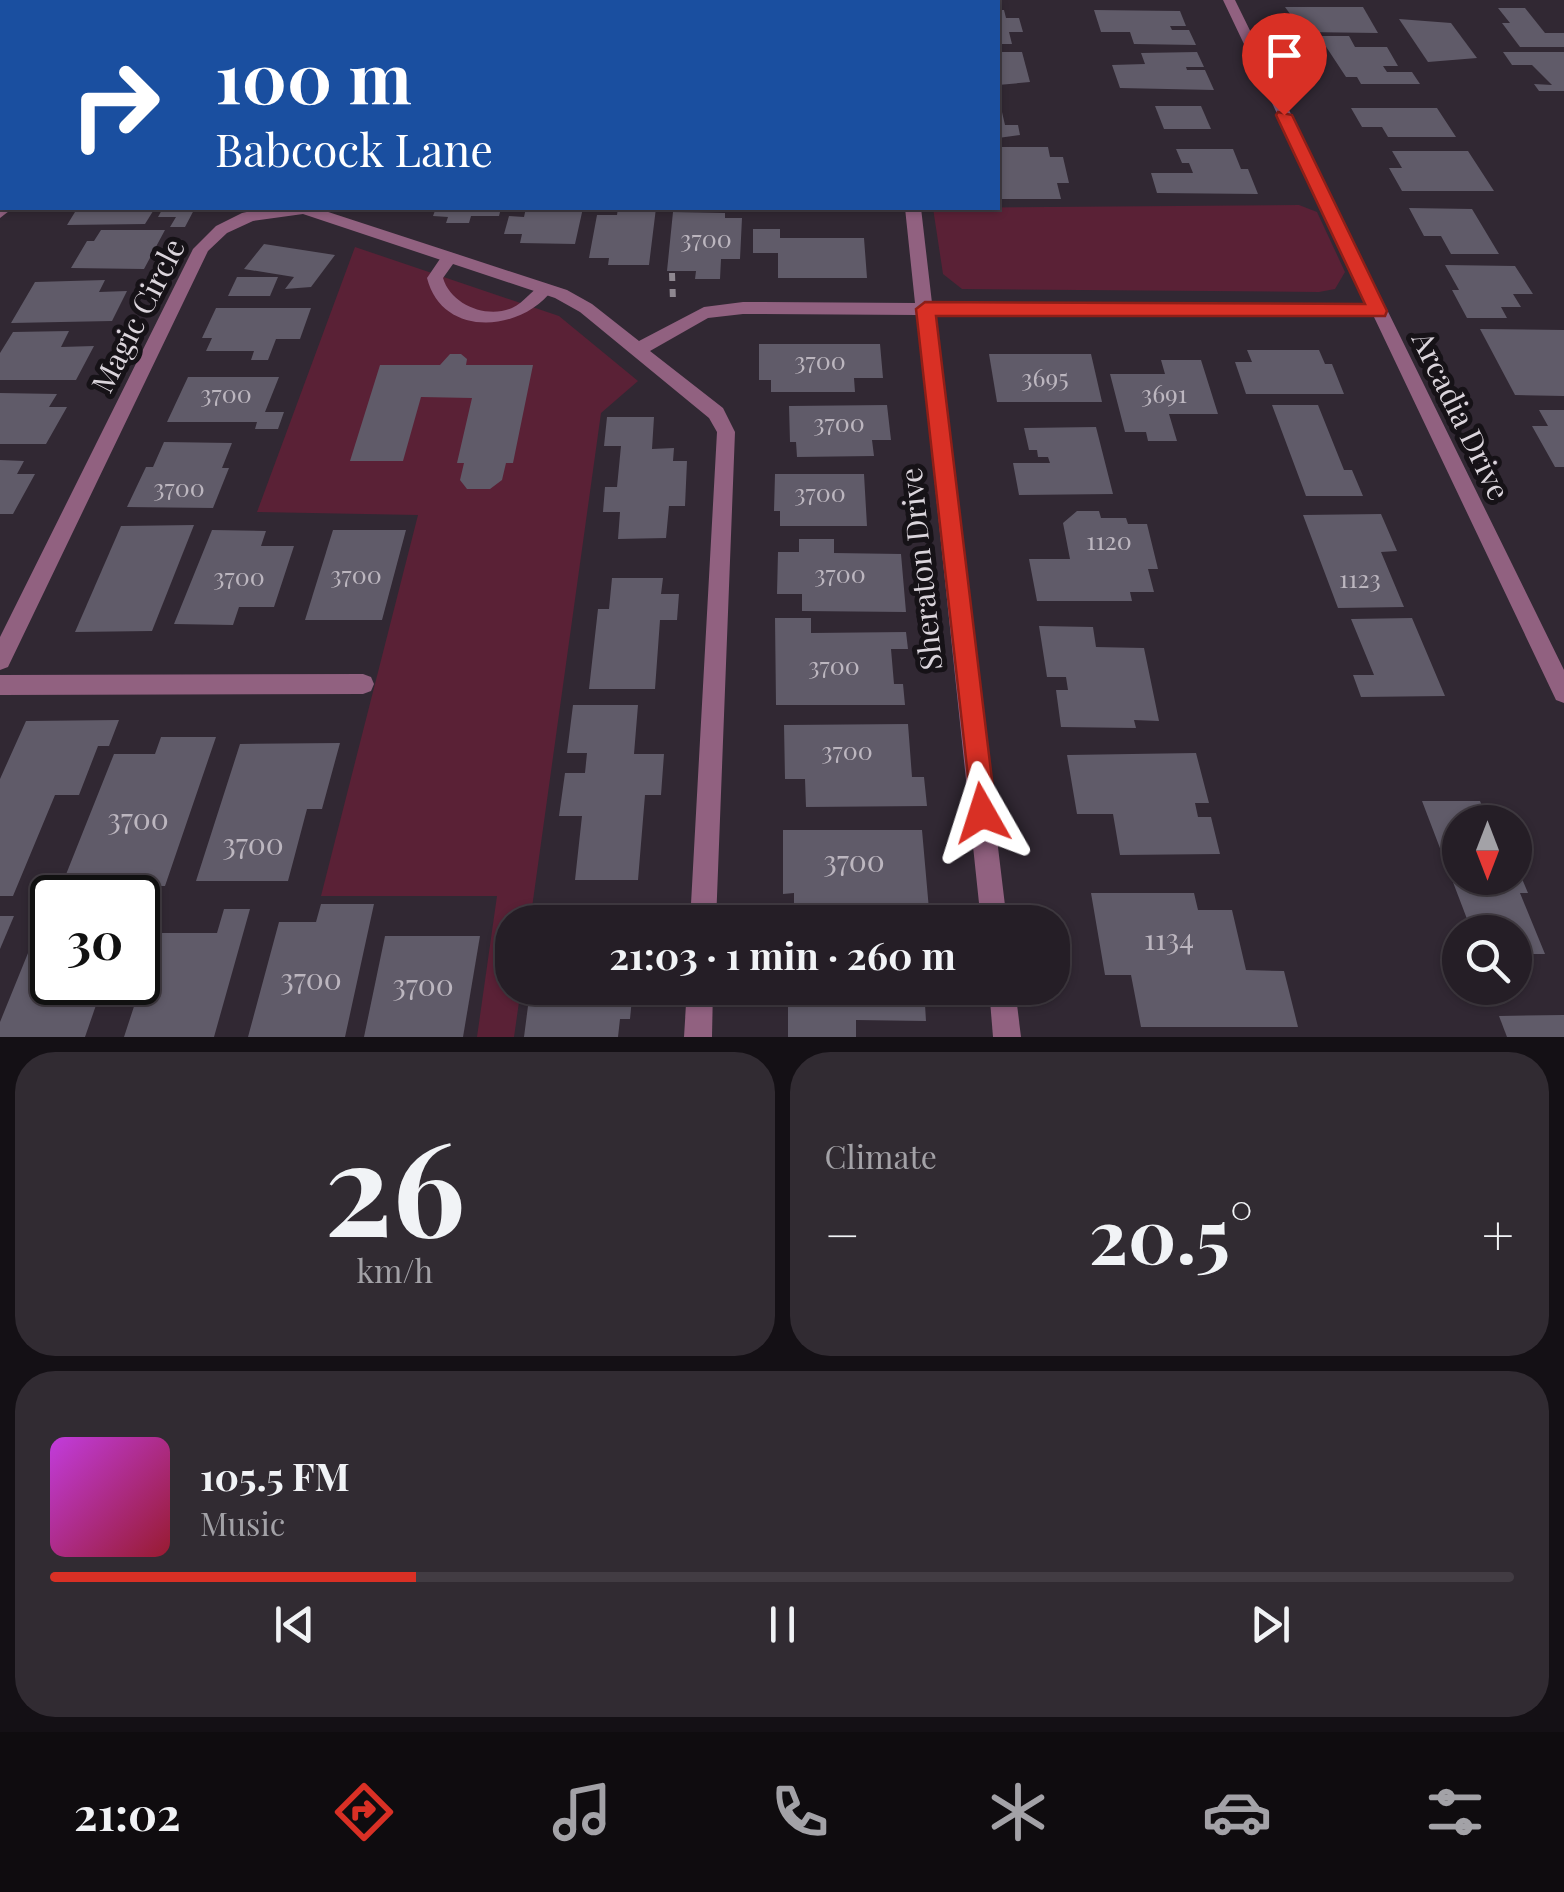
<!DOCTYPE html>
<html lang="en">
<head>
<meta charset="utf-8">
<style>
	:root { --surface:#251e26; --page:#312b32; --text:#f1f3f6; --muted:#a3a2a7; --line:#423c43; --accent:#d93025 }
	body { margin:0; font-family:"Playfair Display",serif; background:var(--page); color:var(--text); height:100vh; display:flex; flex-direction:column; font-size:38px; white-space:nowrap }
	* { box-sizing:border-box; margin:0 }
	p { font-size:32px; color:var(--muted) }
	.icon { flex:none; width:55px; height:55px; fill:none; stroke:currentColor; stroke-width:2; stroke-linecap:round; stroke-linejoin:round }
	.map { position:relative; height:1037px; overflow:hidden }
	.details { display:flex; flex-direction:column; gap:15px; padding:15px; background:#141015; flex:1 }
	.details>* { flex:none }
	.hud { position:absolute; left:0px; top:0px; width:1000px; height:210px; box-shadow:0 2px 8px #0004,0 0 0 2px var(--line); background:#1a4fa0; color:#fff; overflow:hidden }
	.needle { width:65px; rotate:180deg }
	.controls { position:absolute; left:1442px; top:805px; display:grid; gap:20px }
	.controls a { display:grid; place-items:center; width:90px; height:90px; border-radius:50%; background:var(--surface); box-shadow:0 2px 8px #0004,0 0 0 2px var(--line); font-size:50px }
	.speed { position:absolute; left:30px; top:875px; display:flex; gap:20px; font-size:50px; font-weight:700; text-align:center }
	.speed>* { display:grid; place-content:center; width:130px; height:130px; border-radius:50%; background:var(--surface); box-shadow:0 2px 8px #0004,0 0 0 2px var(--line); line-height:1 }
	.speed .limit { border:5px solid #111; border-radius:15px; background:#fff; color:#111 }
	.pin { position:absolute; display:grid; place-items:center; width:85px; height:85px; color:#fff; margin:-102px -42px; border-radius:50% 50% 50% 0; rotate:-45deg; box-shadow:0 0 10px #0007 }
	.pin .icon { rotate:45deg }
	.me { position:absolute; width:110px; margin:-55px; rotate:354deg; stroke-linejoin:round; filter:drop-shadow(0 0 8px #0008) }
	.turn { display:flex; align-items:center; gap:35px; height:210px; padding:0 50px; font-size:45px }
	.turn .icon { width:130px; height:130px; stroke-width:2.5 }
	.turn b { display:block; font-size:70px; line-height:85px }
	.big { font-size:75px; font-weight:700; line-height:1.1 }
	.details .tile { flex:1; display:flex; flex-direction:column; justify-content:center; gap:15px; min-width:0; padding:0 35px; border-radius:40px; background:var(--page) }
	.details .dial { align-items:center; gap:0 }
	.dial b { font-size:130px; line-height:1 }
	.song { display:flex; align-items:center; gap:30px }
	.cover { width:120px; height:120px; border-radius:15px; background:linear-gradient(135deg,hsl(290 70% 55%),hsl(350 70% 35%)) }
	.played { height:10px; border-radius:5px; background:linear-gradient(90deg,var(--accent) 25%,var(--line) 25%) }
	.keys { display:flex; justify-content:space-around; direction:ltr }
	.heat { display:flex; justify-content:space-between; align-items:center; font-size:55px; direction:ltr }
	.details .tiles { flex:1; display:grid; gap:15px; grid-template-columns:1fr 1fr }
	.tile:last-child { grid-column:span 2 }
	.trip { position:absolute; left:495px; top:905px; width:575px; height:100px; border-radius:40px; background:var(--surface); box-shadow:0 2px 8px #0004,0 0 0 2px var(--line); font-weight:700; line-height:100px; text-align:center }
	.menu { display:flex; height:160px; justify-content:space-around; align-items:center; background:#0f0c0f; color:var(--muted) }
	.menu .icon { width:70px; height:70px }
	.menu .current { color:var(--accent) }
	.menu b { font-size:45px; color:var(--text) }
	.map>svg:first-child { display:block }
	.green { fill:#5a2136 }
	.building { fill:#605b69 }
	.lines { fill:none; stroke-linecap:round; stroke-linejoin:round }
	.path { stroke:#8e8790; stroke-width:6; stroke-dasharray:8 8; stroke-linecap:butt }
	.service { fill:#916180; fill-rule:evenodd }
	.minor { fill:#916180; fill-rule:evenodd }
	.route { fill:#d93025; stroke:#8d1f18; stroke-width:2.5 }
	.labels { text-anchor:middle; stroke-width:10; stroke-linejoin:round; paint-order:stroke }
	.number-label { font-size:25px; fill:#bcb6bf }
	.street-label { font-size:30px; fill:#dbd5dc; stroke:#161217 }
	.near-number-label { font-size:30px; fill:#bcb6bf }
</style>
</head>
<body>
<div class="map">
<svg width="1564" height="1037" viewBox="0 0 1564 1037">
	<rect width="100%" height="100%" fill="#312833"/>
	<!-- green -->
	<g class="green">
		<polygon points="1299,205 1317,212 1345,272 1335,289 1319,292 962,289 943,274 933,208"/>
		<polygon points="355,247 559,316 638,381 601,413 530,922 512,922 512,988 521,988 514,1037 477,1037 497,896 321,896 418,515 257,512"/>
	</g>
	<!-- building -->
	<g class="building">
		<polygon points="1285,7 1363,7 1378,33 1303,32"/>
		<polygon points="1498,8 1525,8 1545,33 1564,33 1564,47 1520,47 1502,23 1510,23"/>
		<polygon points="998,10 1004,10 1006,18 1019,18 1023,32 1009,32 1012,44 998,44"/>
		<polygon points="1094,10 1180,11 1186,26 1170,26 1172,30 1189,30 1196,45 1134,44 1130,32 1101,32"/>
		<polygon points="1399,19 1451,23 1477,58 1428,62"/>
		<polygon points="1319,36 1349,36 1355,47 1387,47 1398,66 1383,66 1387,72 1412,72 1420,84 1361,84 1357,77 1346,77"/>
		<polygon points="998,52 1022,52 1030,82 998,85"/>
		<polygon points="1197,52 1204,67 1186,67 1187,70 1205,70 1214,90 1120,88 1112,65 1145,64 1141,53"/>
		<polygon points="1503,52 1564,52 1564,91 1539,91 1534,84 1552,85 1532,65 1512,65"/>
		<polygon points="1155,106 1201,106 1211,129 1164,129"/>
		<polygon points="1351,108 1437,108 1456,137 1388,137 1382,127 1362,127"/>
		<polygon points="998,111 1002,112 1005,125 1018,125 1020,135 998,138"/>
		<polygon points="998,147 1048,147 1050,157 1063,157 1069,183 1057,183 1061,199 998,199"/>
		<polygon points="1176,149 1233,149 1241,169 1248,169 1258,194 1157,193 1151,173 1193,173 1189,163 1182,163"/>
		<polygon points="1392,151 1468,151 1494,191 1402,191 1389,168 1402,168"/>
		<polygon points="49,208 155,208 145,224 67,225 75,212 46,212"/>
		<polygon points="163,208 195,208 185,227 170,227 176,217 158,217"/>
		<polygon points="436,208 501,208 499,216 471,216 469,223 446,223 448,217 433,216"/>
		<polygon points="526,208 583,208 575,244 520,243 522,234 504,234 509,216 524,217"/>
		<polygon points="618,208 656,208 649,265 608,265 609,258 589,258 597,215 617,215"/>
		<polygon points="1409,208 1472,209 1499,254 1451,254 1441,236 1424,236"/>
		<polygon points="673,212 725,213 725,218 742,218 740,259 721,259 720,279 695,279 696,271 667,271"/>
		<polygon points="753,229 780,229 780,238 864,238 867,278 778,278 778,253 753,253"/>
		<polygon points="101,230 165,230 144,269 71,268 87,241 94,241"/>
		<polygon points="264,244 335,255 311,287 285,289 294,277 244,269"/>
		<polygon points="1445,265 1515,266 1533,294 1513,294 1521,307 1501,307 1507,318 1467,318 1452,290 1459,290"/>
		<polygon points="237,277 278,277 270,296 228,296"/>
		<polygon points="105,280 99,292 127,291 112,321 11,323 35,282"/>
		<polygon points="216,308 311,308 300,339 276,339 268,360 251,360 254,351 206,351 212,338 202,338"/>
		<polygon points="1480,329 1564,330 1564,396 1515,395"/>
		<polygon points="69,331 61,347 94,346 76,380 0,380 0,353 13,332"/>
		<polygon points="759,344 880,344 883,378 854,378 855,392 771,392 771,380 759,380"/>
		<polygon points="1247,350 1319,350 1325,364 1332,364 1344,394 1246,394 1235,362 1252,362"/>
		<polygon points="450,354 461,354 467,359 466,365 533,365 513,463 506,463 502,480 490,489 467,489 460,480 464,463 457,463 472,398 421,397 403,461 350,461 380,365 440,365"/>
		<polygon points="989,354 1091,354 1102,402 997,402"/>
		<polygon points="1161,360 1201,360 1218,414 1169,414 1177,441 1148,441 1146,432 1125,432 1110,374 1165,374"/>
		<polygon points="188,377 279,377 265,412 284,412 278,429 255,429 257,422 167,422"/>
		<polygon points="0,393 57,394 49,407 67,407 46,444 0,444"/>
		<polygon points="887,405 891,440 872,440 874,456 797,457 796,442 790,442 789,406"/>
		<polygon points="1272,405 1318,405 1344,470 1352,470 1363,496 1306,496"/>
		<polygon points="1539,410 1564,410 1564,467 1555,467 1532,426 1548,426"/>
		<polygon points="607,417 654,417 652,449 674,448 673,461 687,461 685,506 669,506 666,538 618,539 620,512 603,512 605,487 617,487 621,446 604,446"/>
		<polygon points="1096,427 1113,494 1019,495 1013,463 1050,463 1048,457 1038,457 1037,450 1029,450 1024,428"/>
		<polygon points="164,442 232,443 222,468 229,468 213,508 127,507 146,467 153,467"/>
		<polygon points="0,460 24,461 17,474 35,474 13,514 0,514"/>
		<polygon points="775,474 864,474 867,526 780,526 780,511 774,511"/>
		<polygon points="1077,511 1099,511 1101,518 1126,518 1128,524 1147,524 1158,569 1148,569 1154,592 1130,592 1132,601 1037,601 1029,559 1070,559 1063,523"/>
		<polygon points="1381,514 1397,551 1381,552 1404,607 1338,608 1303,515"/>
		<polygon points="194,525 152,631 75,632 121,526"/>
		<polygon points="212,530 266,531 261,546 294,546 274,607 239,607 233,625 174,624"/>
		<polygon points="333,530 406,530 382,620 305,620"/>
		<polygon points="799,539 834,539 834,553 901,554 906,612 802,611 802,594 777,594 778,552 799,552"/>
		<polygon points="612,578 663,578 661,594 679,594 677,620 660,620 655,689 589,689 598,609 609,609"/>
		<polygon points="775,618 811,618 811,633 906,632 908,649 891,649 894,684 903,684 905,705 776,705"/>
		<polygon points="1412,618 1445,696 1361,697 1353,675 1374,675 1351,619"/>
		<polygon points="1039,626 1093,627 1096,647 1144,648 1159,721 1134,720 1136,728 1061,727 1056,690 1068,690 1066,677 1047,677"/>
		<polygon points="573,705 638,705 634,754 664,754 661,795 645,795 638,880 575,880 582,816 559,816 565,773 585,773 587,753 567,753"/>
		<polygon points="119,720 109,746 98,746 79,795 55,795 13,896 0,896 0,779 26,721"/>
		<polygon points="908,724 912,777 924,777 927,806 806,807 805,779 785,779 784,725"/>
		<polygon points="161,737 216,737 165,886 61,887 114,754 155,754"/>
		<polygon points="340,743 322,809 307,809 288,881 196,881 240,744"/>
		<polygon points="1196,753 1209,803 1195,803 1198,817 1211,817 1220,854 1120,855 1113,814 1077,814 1067,755"/>
		<polygon points="1422,801 1480,801 1489,822 1460,822 1460,878 1515,878 1515,862 1528,893 1520,893 1545,954 1515,954 1515,932 1472,932"/>
		<polygon points="783,830 922,830 930,921 794,922 794,893 783,894"/>
		<polygon points="1091,893 1194,893 1198,910 1232,910 1246,970 1284,971 1298,1027 1141,1027 1131,975 1105,975"/>
		<polygon points="321,904 374,904 345,1037 248,1037 279,922 316,922"/>
		<polygon points="551,907 605,907 603,922 549,922"/>
		<polygon points="224,909 250,909 214,1037 124,1037 158,933 217,933"/>
		<polygon points="0,916 14,916 0,949"/>
		<polygon points="39,926 52,926 52,982 104,982 85,1037 0,1037 0,1022"/>
		<polygon points="385,936 480,936 463,1037 364,1037"/>
		<polygon points="552,988 633,988 630,1019 620,1019 618,1037 524,1037 528,1006 550,1006"/>
		<polygon points="788,988 924,988 926,1021 856,1020 856,1037 788,1037"/>
		<polygon points="1564,1015 1564,1037 1507,1037 1499,1016"/>
	</g>
	<g class="lines">
		<!-- path -->
		<polyline class="path" points="672,273 673,301"/>
		<!-- service -->
		<g class="service">
			<path d="M450,252L458,257L443,278C451,305 487,319 512,308C525,302 532,289 545,283L553,289C521,333 442,338 427,278L444,253Z"/>
			<polygon points="363,674 371,677 374,684 371,691 363,694 0,695 0,675"/>
		</g>
		<!-- minor -->
		<g class="minor">
			<rect x="646" y="0" width="12" height="2"/>
			<polygon points="883,0 895,0 896,2 884,2"/>
			<polygon points="1223,0 1235,0 1564,670 1564,703 1556,700 1374,317 934,315 1007,922 981,922 917,315 743,314 708,318 650,351 723,408 735,432 716,922 690,922 717,432 709,418 580,312 555,298 303,214 253,221 227,233 208,251 8,667 0,670 0,637 193,249 216,226 242,213 266,208 316,208 567,290 592,304 639,341 704,307 743,302 915,303 905,208 921,208 932,303 1368,305"/>
			<polygon points="0,204 13,208 0,218"/>
			<polygon points="687,988 713,988 712,1037 684,1037"/>
			<polygon points="989,988 1015,988 1021,1037 993,1037"/>
		</g>
	</g>
	<!-- route -->
	<polygon class="route" points="1278,112 1292,115 1387,311 1385,316 936,316 996,813 992,822 982,826 973,822 916,309 925,302 1365,304 1276,115"/>
	<g class="labels">
		<!-- number labels -->
		<g class="number-label">
			<text x="706" y="248">3700</text>
			<text x="820" y="370">3700</text>
			<text x="1045" y="387">3695</text>
			<text x="226" y="403">3700</text>
			<text x="1164" y="403">3691</text>
			<text x="839" y="432">3700</text>
			<text x="179" y="497">3700</text>
			<text x="820" y="502">3700</text>
			<text x="1109" y="550">1120</text>
			<text x="840" y="583">3700</text>
			<text x="356" y="584">3700</text>
			<text x="239" y="586">3700</text>
			<text x="1360" y="588">1123</text>
			<text x="834" y="675">3700</text>
			<text x="847" y="760">3700</text>
		</g>
		<!-- street labels -->
		<g class="street-label">
			<text transform="translate(139 316) rotate(-63)" y="10">Magic Circle</text>
			<text transform="translate(1460 416) rotate(64)" y="10">Arcadia Drive</text>
			<text transform="translate(922 569) rotate(-96)" y="10">Sheraton Drive</text>
		</g>
		<!-- near-number labels -->
		<g class="near-number-label">
			<text x="138" y="830">3700</text>
			<text x="253" y="855">3700</text>
			<text x="854" y="872">3700</text>
			<text x="1169" y="950">1134</text>
			<text x="311" y="990">3700</text>
			<text x="423" y="996">3700</text>
		</g>
	</g>
</svg>
<div class="controls">
<a><svg class="needle" viewBox="-14 -14 28 28"><path d="M0-13l5 13h-10z" fill="#e53935"/><path d="M0 13l5-13h-10z" fill="#a3a2a7"/></svg></a>
<a><svg class="icon" aria-label="search" viewBox="0 0 24 24"><circle cx="10" cy="10" r="6"/><path d="M15 15l6 6"/></svg></a>
</div>
<div class="speed"><div class="limit">30</div></div>
<div class="pin" style="left:1284px;top:115px;background:#d93025"><svg class="icon" aria-label="arrive" viewBox="0 0 24 24"><path d="M6 21V4h12l-3 4 3 4H6"/></svg></div>
<svg class="me" style="left:982px;top:813px" viewBox="-20 -20 40 40"><path d="M0-17L14 15 0 8-14 15z" fill="#d93025" stroke="#fff" stroke-width="4"/></svg>
<div class="trip">21:03 · 1 min · 260 m</div>
<div class="hud">
<div class="turn"><svg class="icon" aria-label="right" viewBox="0 0 24 24"><path d="M7 20v-9h11M14 6l5 5-5 5"/></svg><div><b>100 m</b>Babcock Lane</div></div>
</div>
</div>
<section class="details">
<div class="tiles">
<div class="tile dial"><b>26</b><p>km/h</p></div>
<div class="tile"><p>Climate</p>
<div class="heat"><a>−</a><b class="big">20.5°</b><a>+</a></div>
</div>
<div class="tile">
<div class="song"><i class="cover"></i><div><b>105.5 FM</b><p>Music</p></div></div>
<div class="played"></div>
<div class="keys"><svg class="icon" aria-label="previous" viewBox="0 0 24 24"><path d="M18 5L8 12l10 7zM5 5v14"/></svg><svg class="icon" aria-label="pause" viewBox="0 0 24 24"><path d="M8 5v14M16 5v14"/></svg><svg class="icon" aria-label="next" viewBox="0 0 24 24"><path d="M6 5l10 7-10 7zM19 5v14"/></svg></div>
</div>
</div>
</section>
<nav class="menu">
<b>21:02</b>
<svg class="icon current" aria-label="directions" viewBox="0 0 24 24"><path d="M12 3l9 9-9 9-9-9zM9 14v-3h6M13 9l2 2-2 2"/></svg>
<svg class="icon" aria-label="music" viewBox="0 0 24 24"><path d="M9 18V5l10-2v13"/><circle cx="6" cy="18" r="3"/><circle cx="16" cy="16" r="3"/></svg>
<svg class="icon" aria-label="phone" viewBox="0 0 24 24"><path d="M5 4h4l2 5-3 2q2 4 5 5l2-3 5 2v4C11 20 4 13 5 4z"/></svg>
<svg class="icon" aria-label="climate" viewBox="0 0 24 24"><path d="M12 3v18M4 7l16 10M4 17L20 7"/></svg>
<svg class="icon" aria-label="car" viewBox="0 0 24 24"><path d="M5 17H2v-5l4-1 3-4h7l3 4 3 1v5h-3M9 17h6M6 11h13"/><circle cx="7" cy="17" r="2"/><circle cx="17" cy="17" r="2"/></svg>
<svg class="icon" aria-label="filters" viewBox="0 0 24 24"><path d="M4 7h16M4 17h16"/><circle cx="9" cy="7" r="2"/><circle cx="15" cy="17" r="2"/></svg>
</nav>
</body>
</html>
